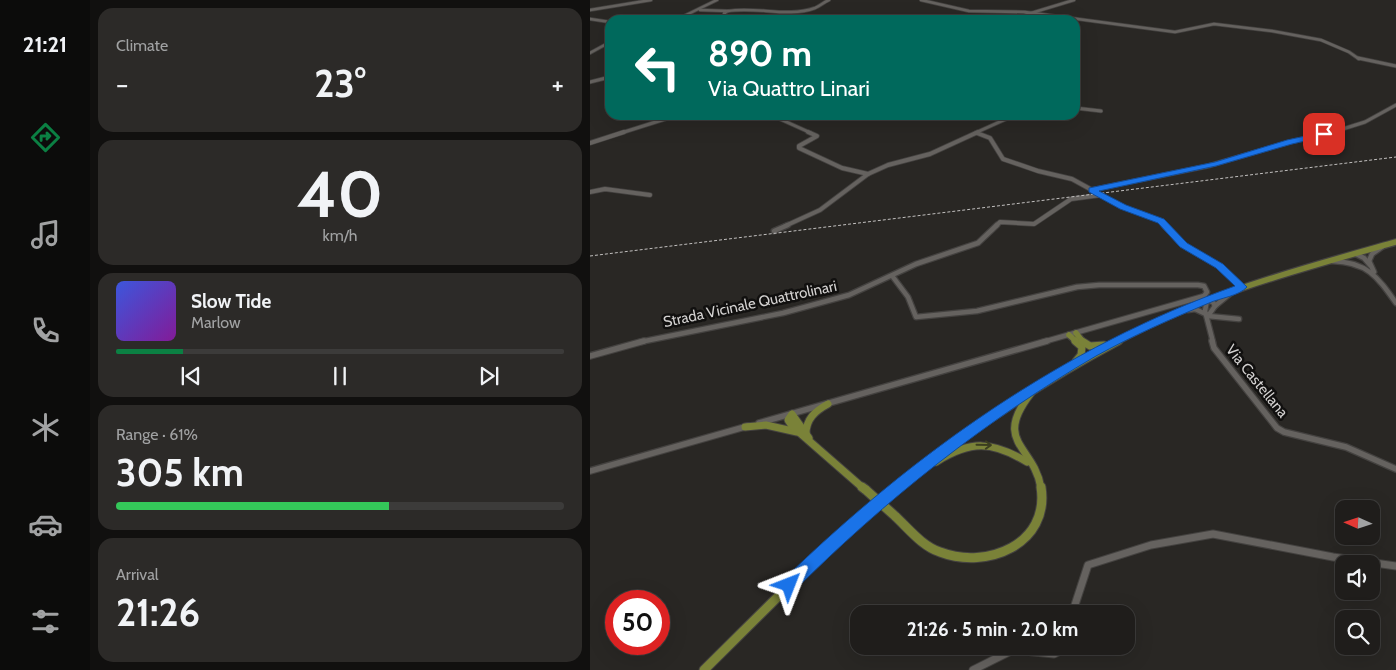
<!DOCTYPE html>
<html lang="en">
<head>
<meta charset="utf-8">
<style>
	:root { --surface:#1f1d1b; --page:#2c2a28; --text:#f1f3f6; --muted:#a1a2a3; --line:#3c3b3a; --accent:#0b8043 }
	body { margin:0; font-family:Cabin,sans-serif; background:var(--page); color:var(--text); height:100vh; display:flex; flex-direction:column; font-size:19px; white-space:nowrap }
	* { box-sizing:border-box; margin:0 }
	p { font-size:16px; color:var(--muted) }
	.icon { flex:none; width:28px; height:28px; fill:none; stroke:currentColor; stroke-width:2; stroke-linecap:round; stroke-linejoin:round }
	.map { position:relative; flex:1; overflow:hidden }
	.panel { display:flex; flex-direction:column; gap:8px; padding:8px; background:#11100f; width:500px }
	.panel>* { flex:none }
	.hud { position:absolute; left:15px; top:15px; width:475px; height:105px; border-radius:15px; box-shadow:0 5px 20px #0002,0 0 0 1px var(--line); background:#00695c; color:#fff; overflow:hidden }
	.needle { width:32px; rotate:273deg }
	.buttons { position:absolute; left:745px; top:500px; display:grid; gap:10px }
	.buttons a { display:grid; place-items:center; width:45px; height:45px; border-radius:10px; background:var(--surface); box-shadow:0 5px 20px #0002,0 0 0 1px var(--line); font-size:25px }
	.speed { position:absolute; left:15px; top:590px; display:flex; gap:10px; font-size:25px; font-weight:700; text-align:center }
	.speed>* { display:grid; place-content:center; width:65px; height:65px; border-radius:50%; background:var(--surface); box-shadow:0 5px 20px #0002,0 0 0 1px var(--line); line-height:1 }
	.speed .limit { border:8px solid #d22; background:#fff; color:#111 }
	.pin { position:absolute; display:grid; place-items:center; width:42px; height:42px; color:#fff; margin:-21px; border-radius:10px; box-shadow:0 2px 8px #0006 }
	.me { position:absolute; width:55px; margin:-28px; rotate:45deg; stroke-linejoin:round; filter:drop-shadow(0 0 4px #0008) }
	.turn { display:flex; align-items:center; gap:18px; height:105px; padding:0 20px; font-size:22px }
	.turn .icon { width:65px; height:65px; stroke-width:2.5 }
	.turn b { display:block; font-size:35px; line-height:42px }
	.big { font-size:38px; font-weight:700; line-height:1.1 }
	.panel .widget { flex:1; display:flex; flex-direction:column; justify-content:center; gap:8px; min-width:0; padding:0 18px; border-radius:15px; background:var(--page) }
	.panel .dial { align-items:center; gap:0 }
	.dial b { font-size:65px; line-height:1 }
	.song { display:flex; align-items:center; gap:15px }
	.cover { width:60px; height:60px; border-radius:8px; background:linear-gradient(135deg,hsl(230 70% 55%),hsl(290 70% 35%)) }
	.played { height:5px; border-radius:2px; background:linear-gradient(90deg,var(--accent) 15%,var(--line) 15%) }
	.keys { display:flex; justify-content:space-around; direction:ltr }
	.heat { display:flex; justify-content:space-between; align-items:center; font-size:28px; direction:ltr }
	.charge { height:8px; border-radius:4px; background:linear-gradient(90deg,#34c759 61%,var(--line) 0) }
	.trip { position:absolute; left:260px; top:605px; width:285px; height:50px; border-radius:15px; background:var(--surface); box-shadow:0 5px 20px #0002,0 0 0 1px var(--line); font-weight:700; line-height:50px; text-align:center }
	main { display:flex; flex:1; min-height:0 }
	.menu { display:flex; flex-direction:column; width:90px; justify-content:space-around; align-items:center; background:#0c0c0b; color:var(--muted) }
	.menu .icon { width:35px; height:35px }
	.menu .current { color:var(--accent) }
	.menu b { font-size:22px; color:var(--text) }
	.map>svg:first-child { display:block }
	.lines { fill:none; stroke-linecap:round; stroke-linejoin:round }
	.minor-far5-casing { stroke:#444240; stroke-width:4 }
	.minor-far4-casing { stroke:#444240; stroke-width:4.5 }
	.minor-far3-casing { stroke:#444240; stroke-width:5.5 }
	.minor-far2-casing { stroke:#444240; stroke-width:7 }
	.minor-far1-casing { stroke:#444240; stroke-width:8 }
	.minor-casing { stroke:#444240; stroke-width:9 }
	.major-far2-casing { stroke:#444240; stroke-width:8 }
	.major-far1-casing { stroke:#444240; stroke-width:9 }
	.major-casing { stroke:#444240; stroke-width:11 }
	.minor-far5 { stroke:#65625f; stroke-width:2.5 }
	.minor-far4 { stroke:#65625f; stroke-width:3 }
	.minor-far3 { stroke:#65625f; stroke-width:4 }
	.minor-far2 { stroke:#65625f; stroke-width:4.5 }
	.minor-far1 { stroke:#65625f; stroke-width:5.5 }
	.minor { stroke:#65625f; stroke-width:7 }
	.major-far2 { stroke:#7a8238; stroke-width:5.5 }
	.major-far1 { stroke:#7a8238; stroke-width:7 }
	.major { stroke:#7a8238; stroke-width:9 }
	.rail { stroke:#c2c0bf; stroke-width:1; stroke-dasharray:3 2; stroke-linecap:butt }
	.major-bridge-casing { stroke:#444240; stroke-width:11; stroke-linecap:butt }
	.major-bridge { stroke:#7a8238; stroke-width:9 }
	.oneway { stroke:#3b3e1f }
	.route { fill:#1a73e8; stroke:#114b97 }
	.labels { text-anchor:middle; stroke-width:5; stroke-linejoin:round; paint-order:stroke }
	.street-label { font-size:15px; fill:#d3d1d0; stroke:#11100f }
</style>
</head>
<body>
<main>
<nav class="menu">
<b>21:21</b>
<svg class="icon current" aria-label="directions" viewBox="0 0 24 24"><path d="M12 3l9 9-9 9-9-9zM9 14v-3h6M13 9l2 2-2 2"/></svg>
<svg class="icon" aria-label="music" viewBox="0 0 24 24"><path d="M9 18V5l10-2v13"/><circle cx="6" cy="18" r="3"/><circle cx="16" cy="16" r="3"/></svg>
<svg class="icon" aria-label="phone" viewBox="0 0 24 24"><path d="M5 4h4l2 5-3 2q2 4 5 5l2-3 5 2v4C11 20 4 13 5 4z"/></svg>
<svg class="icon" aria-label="climate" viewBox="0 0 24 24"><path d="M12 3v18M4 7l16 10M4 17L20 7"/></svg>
<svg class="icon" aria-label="car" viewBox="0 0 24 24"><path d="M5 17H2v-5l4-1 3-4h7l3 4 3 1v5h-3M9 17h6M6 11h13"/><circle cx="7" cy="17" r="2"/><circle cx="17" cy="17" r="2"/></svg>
<svg class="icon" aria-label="filters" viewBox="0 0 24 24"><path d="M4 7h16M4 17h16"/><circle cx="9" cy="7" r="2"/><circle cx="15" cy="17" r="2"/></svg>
</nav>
<section class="panel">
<div class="widget"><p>Climate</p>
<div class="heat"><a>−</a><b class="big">23°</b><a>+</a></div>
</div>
<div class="widget dial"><b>40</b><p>km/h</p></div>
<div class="widget">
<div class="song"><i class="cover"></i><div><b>Slow Tide</b><p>Marlow</p></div></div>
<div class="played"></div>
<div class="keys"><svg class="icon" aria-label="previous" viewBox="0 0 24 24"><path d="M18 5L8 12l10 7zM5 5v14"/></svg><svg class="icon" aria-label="pause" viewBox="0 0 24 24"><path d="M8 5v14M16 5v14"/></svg><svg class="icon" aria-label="next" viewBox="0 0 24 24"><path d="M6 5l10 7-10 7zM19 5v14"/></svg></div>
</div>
<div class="widget"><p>Range · 61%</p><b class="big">305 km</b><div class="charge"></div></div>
<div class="widget"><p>Arrival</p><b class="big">21:26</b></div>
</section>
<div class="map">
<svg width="806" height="670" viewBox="0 0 806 670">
	<rect width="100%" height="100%" fill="#292724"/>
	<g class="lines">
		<!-- minor-far5 casing -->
		<g class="minor-far5-casing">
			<g id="minor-far5">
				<polyline points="331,0 379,11 435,12 585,32 624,24 682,31 731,40 759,52 769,59"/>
				<polyline points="0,10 61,0"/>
				<polyline points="110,10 138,11 134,13 140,20"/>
				<path d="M138,11C166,6 198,18 225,8C230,6 234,2 239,0"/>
				<polyline points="0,19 20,22"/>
				<polyline points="78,20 94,16 127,0"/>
				<polyline points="418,20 484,0"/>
				<polyline points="0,53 20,42"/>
			</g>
		</g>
		<!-- minor-far4 casing -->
		<g class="minor-far4-casing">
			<g id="minor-far4">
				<polyline points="768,58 806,66"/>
				<polyline points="0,82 20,77"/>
				<polyline points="485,108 511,111"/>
				<polyline points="181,115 221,133"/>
				<polyline points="31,133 88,115"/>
				<polyline points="385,133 425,115"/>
				<polyline points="740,133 775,122 806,105"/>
			</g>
		</g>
		<!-- minor-far3 casing -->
		<g class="minor-far3-casing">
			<g id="minor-far3">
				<polyline points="218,132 227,136 209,146 209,148 252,168 278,174"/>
				<polyline points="387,133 400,138 413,159 448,171 482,179 533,207 571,221 575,226"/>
				<polyline points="0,143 34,132"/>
				<polyline points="501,190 618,166 700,142 744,132"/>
				<polyline points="0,192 15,189 60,195"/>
				<polyline points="195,226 230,210 278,174 298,165 340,154 388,132"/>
				<polyline points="406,226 410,222 444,224 481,199 511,195"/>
			</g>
		</g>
		<!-- minor-far2 casing -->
		<g class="minor-far2-casing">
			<g id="minor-far2">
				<polyline points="574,225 593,245 629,266 652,287"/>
				<polyline points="184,231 198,225"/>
				<polyline points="766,254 774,258 780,265"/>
				<path d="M742,261C777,262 787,276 806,303"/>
				<polyline points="784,272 779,261 782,254 792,247"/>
				<polyline points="303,277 318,297 326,317 387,311 487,287 509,285 608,285 614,286 617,292 614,296 453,342"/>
				<polyline points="598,310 605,309 618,315"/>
				<polyline points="618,316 625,306 642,292"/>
				<polyline points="618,316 649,319"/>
				<polyline points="50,342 193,313 259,295 326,264 388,243 407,225"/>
				<polyline points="623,342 615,311 617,300 623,302 625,306"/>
			</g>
		</g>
		<!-- minor-far1 casing -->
		<g class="minor-far1-casing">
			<g id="minor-far1">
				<polyline points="622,341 624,348 687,428 694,432 756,447 806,469"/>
				<polyline points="0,356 54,341"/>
				<polyline points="169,423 457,341"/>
				<polyline points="0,471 158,426"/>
			</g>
		</g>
		<!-- minor casing -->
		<g class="minor-casing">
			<g id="minor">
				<polyline points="482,614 498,565 561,545 623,534 743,557 806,566"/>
				<polyline points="383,670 423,650 464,654 470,651 472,646"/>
			</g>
		</g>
		<!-- major-far2 casing -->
		<g class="major-far2-casing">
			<g id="major-far2">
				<polyline points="486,333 493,342"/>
				<polyline points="479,335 487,342"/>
				<path d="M526,342C615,294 710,269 806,242"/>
			</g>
		</g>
		<!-- major-far1 casing -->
		<g class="major-far1-casing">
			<g id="major-far1">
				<polyline points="485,341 492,347 491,355 486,361"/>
				<polyline points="492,341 500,346 514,345"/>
				<path d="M441,393C402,443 444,445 451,488"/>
				<polyline points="155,427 176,425 207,432"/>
				<path d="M216,434C216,419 225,411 238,404"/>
				<polyline points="219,438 202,414 198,420 202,426 273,488"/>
				<path d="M346,462C381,440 402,441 437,462"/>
				<path d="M308,488C377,432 450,383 529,341"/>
			</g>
		</g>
		<!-- major casing -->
		<g class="major-casing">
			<g id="major">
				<polyline points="272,487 276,490"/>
				<path d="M305,516C319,529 332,546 350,552C397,570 460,544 451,487"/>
				<polyline points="114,670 227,558 309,487"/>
			</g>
		</g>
		<!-- minor-far5 -->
		<use href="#minor-far5" class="minor-far5"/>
		<!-- minor-far4 -->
		<use href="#minor-far4" class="minor-far4"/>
		<!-- minor-far3 -->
		<use href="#minor-far3" class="minor-far3"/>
		<!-- minor-far2 -->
		<use href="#minor-far2" class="minor-far2"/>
		<!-- minor-far1 -->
		<use href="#minor-far1" class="minor-far1"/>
		<!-- minor -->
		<use href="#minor" class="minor"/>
		<!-- major-far2 -->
		<use href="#major-far2" class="major-far2"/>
		<!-- major-far1 -->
		<use href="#major-far1" class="major-far1"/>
		<!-- major -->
		<use href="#major" class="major"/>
		<!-- rail -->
		<polyline class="rail" points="0,256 806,157"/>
		<!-- major-bridge casing -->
		<g class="major-bridge-casing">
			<polyline id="major-bridge" points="276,490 305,516"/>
		</g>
		<!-- major-bridge -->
		<use href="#major-bridge" class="major-bridge"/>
	</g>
	<!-- one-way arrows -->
	<defs><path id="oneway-shaft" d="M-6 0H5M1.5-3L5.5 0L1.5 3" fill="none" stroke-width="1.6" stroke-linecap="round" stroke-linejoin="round" transform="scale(1.25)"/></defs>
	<use class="oneway" href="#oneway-shaft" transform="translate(394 445) rotate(1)"/>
	<!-- route -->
	<path class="route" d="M734,132L737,133V136L702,144L626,166L509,191L536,205L574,219L597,243L633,264L657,287C649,296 630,298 619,303C581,319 542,336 506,356C396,420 295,500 205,590L199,593L194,590L191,585L194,579C324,453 473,347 645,286L626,268L590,247L568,223L530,209L499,192V188L625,162L697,140Z"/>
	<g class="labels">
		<!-- street labels -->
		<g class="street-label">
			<text transform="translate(160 304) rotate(-12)" y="5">Strada Vicinale Quattrolinari</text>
			<text transform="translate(667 381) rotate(51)" y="5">Via Castellana</text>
		</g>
	</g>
</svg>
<div class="buttons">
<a><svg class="needle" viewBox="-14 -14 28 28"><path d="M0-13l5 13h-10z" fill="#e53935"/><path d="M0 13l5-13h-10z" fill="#a1a2a3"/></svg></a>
<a><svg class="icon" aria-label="sound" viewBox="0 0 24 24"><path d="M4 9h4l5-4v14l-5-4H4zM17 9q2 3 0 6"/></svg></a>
<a><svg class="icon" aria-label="search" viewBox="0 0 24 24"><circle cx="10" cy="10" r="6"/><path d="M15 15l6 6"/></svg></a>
</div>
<div class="speed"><div class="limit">50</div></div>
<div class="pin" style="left:734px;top:134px;background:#d93025"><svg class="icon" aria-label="arrive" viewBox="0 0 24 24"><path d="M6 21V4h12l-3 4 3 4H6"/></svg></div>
<svg class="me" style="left:199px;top:585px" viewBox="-20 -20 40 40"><path d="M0-17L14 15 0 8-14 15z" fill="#1a73e8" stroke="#fff" stroke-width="4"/></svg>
<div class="trip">21:26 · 5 min · 2.0 km</div>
<div class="hud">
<div class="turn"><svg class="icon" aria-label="left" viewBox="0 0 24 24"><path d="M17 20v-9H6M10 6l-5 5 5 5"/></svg><div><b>890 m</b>Via Quattro Linari</div></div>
</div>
</div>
</main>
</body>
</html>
